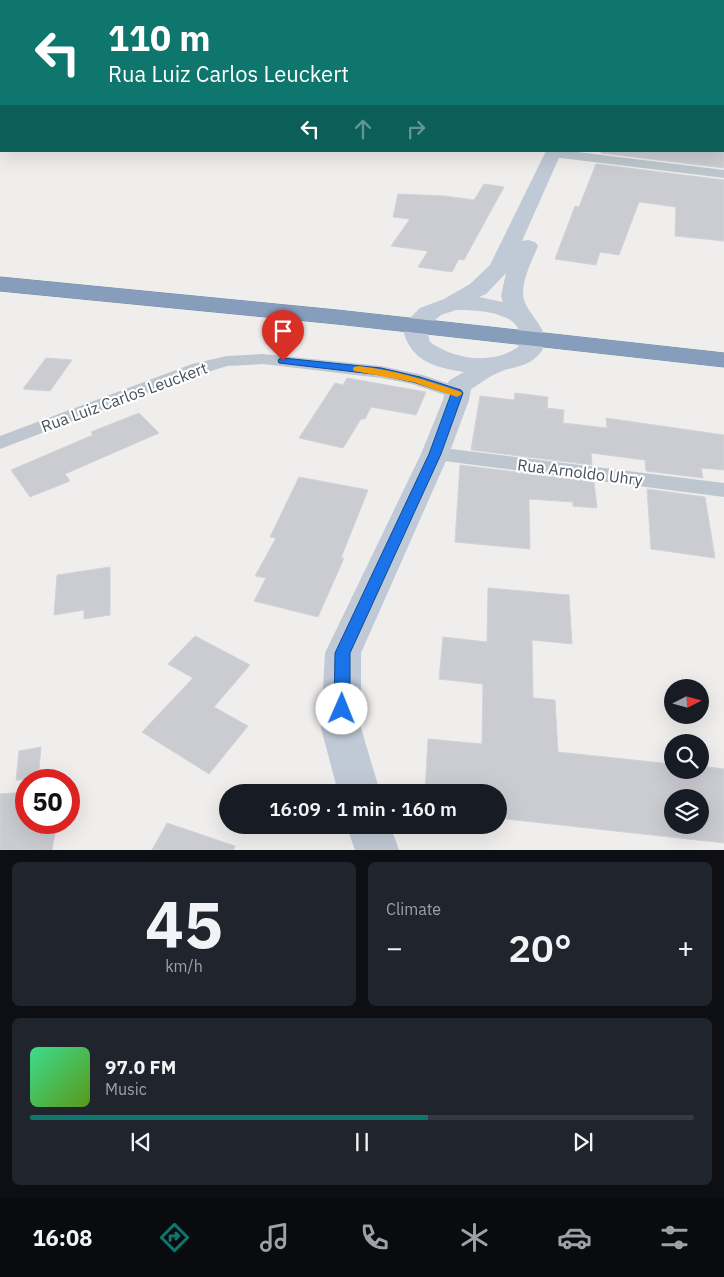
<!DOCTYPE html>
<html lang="en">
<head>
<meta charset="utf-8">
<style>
	:root { --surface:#171b24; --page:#20242c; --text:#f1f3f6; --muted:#9ea1a6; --line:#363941; --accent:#0f766e }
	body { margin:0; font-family:"IBM Plex Sans",sans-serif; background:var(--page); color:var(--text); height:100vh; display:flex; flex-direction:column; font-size:19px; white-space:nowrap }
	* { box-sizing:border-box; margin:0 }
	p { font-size:16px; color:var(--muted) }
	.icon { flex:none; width:28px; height:28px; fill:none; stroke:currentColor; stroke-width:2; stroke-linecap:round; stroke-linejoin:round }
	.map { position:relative; height:850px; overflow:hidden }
	.side { display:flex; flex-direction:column; gap:12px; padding:12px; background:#0d0f14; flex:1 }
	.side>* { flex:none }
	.banner { position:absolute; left:0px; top:0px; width:725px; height:152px; box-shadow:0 5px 20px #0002; background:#0f766e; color:#fff; overflow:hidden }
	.needle { width:32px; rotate:84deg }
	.tools { position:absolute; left:664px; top:679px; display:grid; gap:10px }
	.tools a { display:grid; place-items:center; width:45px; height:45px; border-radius:50%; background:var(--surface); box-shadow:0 5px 20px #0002; font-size:25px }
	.speed { position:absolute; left:15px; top:769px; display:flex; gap:10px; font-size:25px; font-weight:700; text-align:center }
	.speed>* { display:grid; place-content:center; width:65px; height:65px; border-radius:50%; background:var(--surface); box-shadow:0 5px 20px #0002; line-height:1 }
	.speed .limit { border:8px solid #d22; background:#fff; color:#111 }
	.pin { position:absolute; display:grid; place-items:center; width:42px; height:42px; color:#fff; margin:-51px -21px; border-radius:50% 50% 50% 0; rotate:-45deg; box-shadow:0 0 5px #0007 }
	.pin .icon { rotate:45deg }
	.me { position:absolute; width:55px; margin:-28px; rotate:1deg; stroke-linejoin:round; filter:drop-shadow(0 0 4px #0008) }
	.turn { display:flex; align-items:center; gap:18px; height:105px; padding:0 25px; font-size:22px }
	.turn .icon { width:65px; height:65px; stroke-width:2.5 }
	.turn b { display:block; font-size:35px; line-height:42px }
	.lanes { display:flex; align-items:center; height:48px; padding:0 25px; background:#0003; justify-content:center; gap:25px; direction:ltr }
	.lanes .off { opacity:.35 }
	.big { font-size:38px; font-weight:600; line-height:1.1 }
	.side .card { flex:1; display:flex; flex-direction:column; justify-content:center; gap:8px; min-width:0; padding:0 18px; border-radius:8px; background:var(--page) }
	.side .dial { align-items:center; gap:0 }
	.dial b { font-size:65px; line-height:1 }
	.song { display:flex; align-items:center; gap:15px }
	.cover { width:60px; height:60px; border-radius:8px; background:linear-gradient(135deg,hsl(150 70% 55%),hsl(90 70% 35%)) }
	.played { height:5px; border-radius:2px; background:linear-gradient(90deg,var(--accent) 60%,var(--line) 60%) }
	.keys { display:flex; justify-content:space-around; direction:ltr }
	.heat { display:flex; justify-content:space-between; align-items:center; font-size:28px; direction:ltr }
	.side .tiles { flex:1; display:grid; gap:12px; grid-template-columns:1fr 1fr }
	.card:last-child { grid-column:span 2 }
	.trip { position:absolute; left:219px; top:784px; width:288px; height:50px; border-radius:25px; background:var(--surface); box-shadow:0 5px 20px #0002; font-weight:600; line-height:50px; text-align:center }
	.tab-bar { display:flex; height:80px; justify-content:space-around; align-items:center; background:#090b0e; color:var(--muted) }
	.tab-bar .icon { width:35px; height:35px }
	.tab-bar .on { color:var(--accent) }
	.tab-bar b { font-size:22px; color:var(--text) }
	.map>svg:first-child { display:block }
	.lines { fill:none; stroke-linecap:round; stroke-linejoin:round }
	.stream { fill:#8ad0e8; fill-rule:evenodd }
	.building { fill:#caccd2; stroke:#d1d3d9; fill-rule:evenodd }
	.highway-casing { stroke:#7188a6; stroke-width:1 }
	.street { fill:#bec7cf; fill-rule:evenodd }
	.secondary { fill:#c0c9d6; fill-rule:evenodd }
	.highway { fill:#869dbb; fill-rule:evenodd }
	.route { fill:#1a73e8; stroke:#114b97 }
	.slow { fill:#f59e0b }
	.labels { text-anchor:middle; stroke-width:4.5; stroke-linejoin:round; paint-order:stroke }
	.street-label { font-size:16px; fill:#464f5a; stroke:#fff }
</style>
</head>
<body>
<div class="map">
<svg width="724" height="850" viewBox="0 0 724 850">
	<rect width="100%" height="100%" fill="#f0eded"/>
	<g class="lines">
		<!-- stream -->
		<rect class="stream" x="0" y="80" width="1" height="2"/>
	</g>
	<!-- building -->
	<g class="building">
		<polygon points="601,151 724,151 724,168 601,153"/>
		<polygon points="596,164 724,180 724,241 675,236 676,207 639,202 619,255 600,252 596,265 555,259 575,206 579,207"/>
		<polygon points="484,184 504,187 464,260 459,259 452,272 418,267 428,251 391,246 410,219 393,217 398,194 445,196 474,200"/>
		<polygon points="46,358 72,360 50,391 23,389"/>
		<polygon points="347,378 426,392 416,415 371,407 365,419 361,419 343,448 299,438 335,383 343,385"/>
		<polygon points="515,393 548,397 547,408 564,410 563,423 607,428 606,418 724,435 724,470 701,468 703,478 646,471 645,460 591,453 592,465 471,450 480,396 514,400"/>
		<polygon points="139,413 159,433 65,474 70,481 30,497 11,470 93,435 91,432"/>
		<polygon points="460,465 594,482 597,508 573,506 573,502 529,499 530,549 455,542"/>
		<polygon points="299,477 368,490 341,558 344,558 318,617 254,601 266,578 255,576 276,538 270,537"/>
		<polygon points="647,489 705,497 715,558 651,549"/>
		<polygon points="110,567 110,615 84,619 84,610 54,615 57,575"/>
		<path d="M488,588L569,595L572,644L532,640L533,698L555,700L558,752L672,764V770H700V766L724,769V843L506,819L505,801L498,800V792H425L428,739L482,744L483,684L439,679L443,637L487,642ZM672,798H700V825H672Z"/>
		<polygon points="195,636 250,665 214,707 248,726 209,774 142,732 193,678 168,664"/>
		<polygon points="41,747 38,780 16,780 19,751"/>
		<polygon points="26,792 26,822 57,822 52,850 0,850 0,794"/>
		<polygon points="167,823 235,846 234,850 152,850"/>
	</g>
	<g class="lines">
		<!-- highway casing -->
		<g class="highway-casing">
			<polygon id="highway" points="0,277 337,310 724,353 724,367 337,324 0,291"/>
		</g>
		<!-- street -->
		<g class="street">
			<polygon points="271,0 294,0 295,1 270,1"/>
			<rect x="388" y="0" width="8" height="1"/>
			<polygon points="548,151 569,151 724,170 724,178 553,157 549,156"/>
			<polygon points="263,354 381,366 423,375 464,389 467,393 464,397 457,399 412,384 381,378 263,364 227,366 173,383 0,449 0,436 192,364 227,356"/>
			<polygon points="435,447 724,483 724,497 428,459 425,454 428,449"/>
		</g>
		<!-- secondary -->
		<g class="secondary">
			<path d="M546,151H562L522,241L528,240L535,242L538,246C532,261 523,277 523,294C524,317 564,335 534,359C524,367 513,367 502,371C491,375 481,383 471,389L469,400L449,454L361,653V728L380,792H338L321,728L325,653L421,454L443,400L446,385L450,380L464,372C432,367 409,360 402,326L420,308L444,299L470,284L490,265ZM506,273L501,296L503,302L479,297L486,294ZM456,310C478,310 531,312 518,347C493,365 455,360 430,342L426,327L441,315Z"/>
			<polygon points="346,825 390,825 399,850 355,850"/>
		</g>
		<!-- highway -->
		<use href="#highway" class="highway"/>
	</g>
	<!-- route -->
	<polygon class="route" points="283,358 381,368 420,377 461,390 463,393 441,454 350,653 350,709 347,714 342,716 336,714 334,709 335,653 429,454 451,394 413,382 381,375 279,363 278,361 279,359"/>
	<!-- slow -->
	<path class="slow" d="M358,366C394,370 427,380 461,392L462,394L457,397L413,382L354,371L353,369L354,367Z"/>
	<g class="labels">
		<!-- street labels -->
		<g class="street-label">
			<text transform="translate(124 397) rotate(-20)" y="6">Rua Luiz Carlos Leuckert</text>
			<text transform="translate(580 472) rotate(7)" y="6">Rua Arnoldo Uhry</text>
		</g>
	</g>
</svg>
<div class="tools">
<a><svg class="needle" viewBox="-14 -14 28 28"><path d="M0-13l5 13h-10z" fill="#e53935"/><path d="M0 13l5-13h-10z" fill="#9ea1a6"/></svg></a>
<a><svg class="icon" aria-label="search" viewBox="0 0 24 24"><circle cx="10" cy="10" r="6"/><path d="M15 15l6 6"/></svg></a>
<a><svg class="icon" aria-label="layers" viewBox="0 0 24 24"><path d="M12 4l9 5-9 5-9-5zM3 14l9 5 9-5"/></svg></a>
</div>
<div class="speed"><div class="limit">50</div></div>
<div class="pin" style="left:283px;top:361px;background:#d93025"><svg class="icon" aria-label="arrive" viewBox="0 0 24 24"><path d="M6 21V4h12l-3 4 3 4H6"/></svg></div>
<svg class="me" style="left:342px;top:709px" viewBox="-20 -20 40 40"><circle r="19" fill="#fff"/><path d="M0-13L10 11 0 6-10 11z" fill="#1a73e8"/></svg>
<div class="trip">16:09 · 1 min · 160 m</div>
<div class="banner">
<div class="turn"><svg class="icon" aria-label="left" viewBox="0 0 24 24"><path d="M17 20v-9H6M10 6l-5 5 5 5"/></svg><div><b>110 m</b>Rua Luiz Carlos Leuckert</div></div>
<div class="lanes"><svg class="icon" aria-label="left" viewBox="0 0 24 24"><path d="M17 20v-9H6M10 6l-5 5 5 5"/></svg><svg class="icon off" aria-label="ahead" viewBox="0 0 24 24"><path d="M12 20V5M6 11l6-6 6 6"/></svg><svg class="icon off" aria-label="right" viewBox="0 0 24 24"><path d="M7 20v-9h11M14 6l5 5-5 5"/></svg></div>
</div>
</div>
<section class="side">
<div class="tiles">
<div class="card dial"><b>45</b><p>km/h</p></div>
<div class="card"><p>Climate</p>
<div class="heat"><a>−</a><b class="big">20°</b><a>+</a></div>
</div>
<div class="card">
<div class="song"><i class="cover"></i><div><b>97.0 FM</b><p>Music</p></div></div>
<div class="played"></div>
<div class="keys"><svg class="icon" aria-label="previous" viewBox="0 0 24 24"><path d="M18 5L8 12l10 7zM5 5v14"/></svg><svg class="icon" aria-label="pause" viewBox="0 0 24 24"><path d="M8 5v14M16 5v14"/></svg><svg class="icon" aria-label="next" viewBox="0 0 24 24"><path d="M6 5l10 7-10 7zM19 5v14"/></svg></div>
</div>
</div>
</section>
<nav class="tab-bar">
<b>16:08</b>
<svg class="icon on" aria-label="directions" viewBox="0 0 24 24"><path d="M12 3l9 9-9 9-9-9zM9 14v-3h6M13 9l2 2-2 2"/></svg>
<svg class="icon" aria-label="music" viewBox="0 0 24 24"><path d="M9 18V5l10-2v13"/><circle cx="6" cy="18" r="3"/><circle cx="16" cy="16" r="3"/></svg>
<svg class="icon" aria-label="phone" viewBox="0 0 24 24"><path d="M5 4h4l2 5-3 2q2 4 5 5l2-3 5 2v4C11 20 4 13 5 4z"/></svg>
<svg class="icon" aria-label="climate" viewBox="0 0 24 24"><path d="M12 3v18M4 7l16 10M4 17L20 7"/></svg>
<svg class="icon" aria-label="car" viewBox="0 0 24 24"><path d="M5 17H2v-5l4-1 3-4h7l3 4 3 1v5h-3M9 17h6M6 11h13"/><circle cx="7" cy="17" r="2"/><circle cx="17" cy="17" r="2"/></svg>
<svg class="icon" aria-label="filters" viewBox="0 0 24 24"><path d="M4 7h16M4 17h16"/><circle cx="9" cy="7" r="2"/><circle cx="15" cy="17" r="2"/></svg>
</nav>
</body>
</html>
